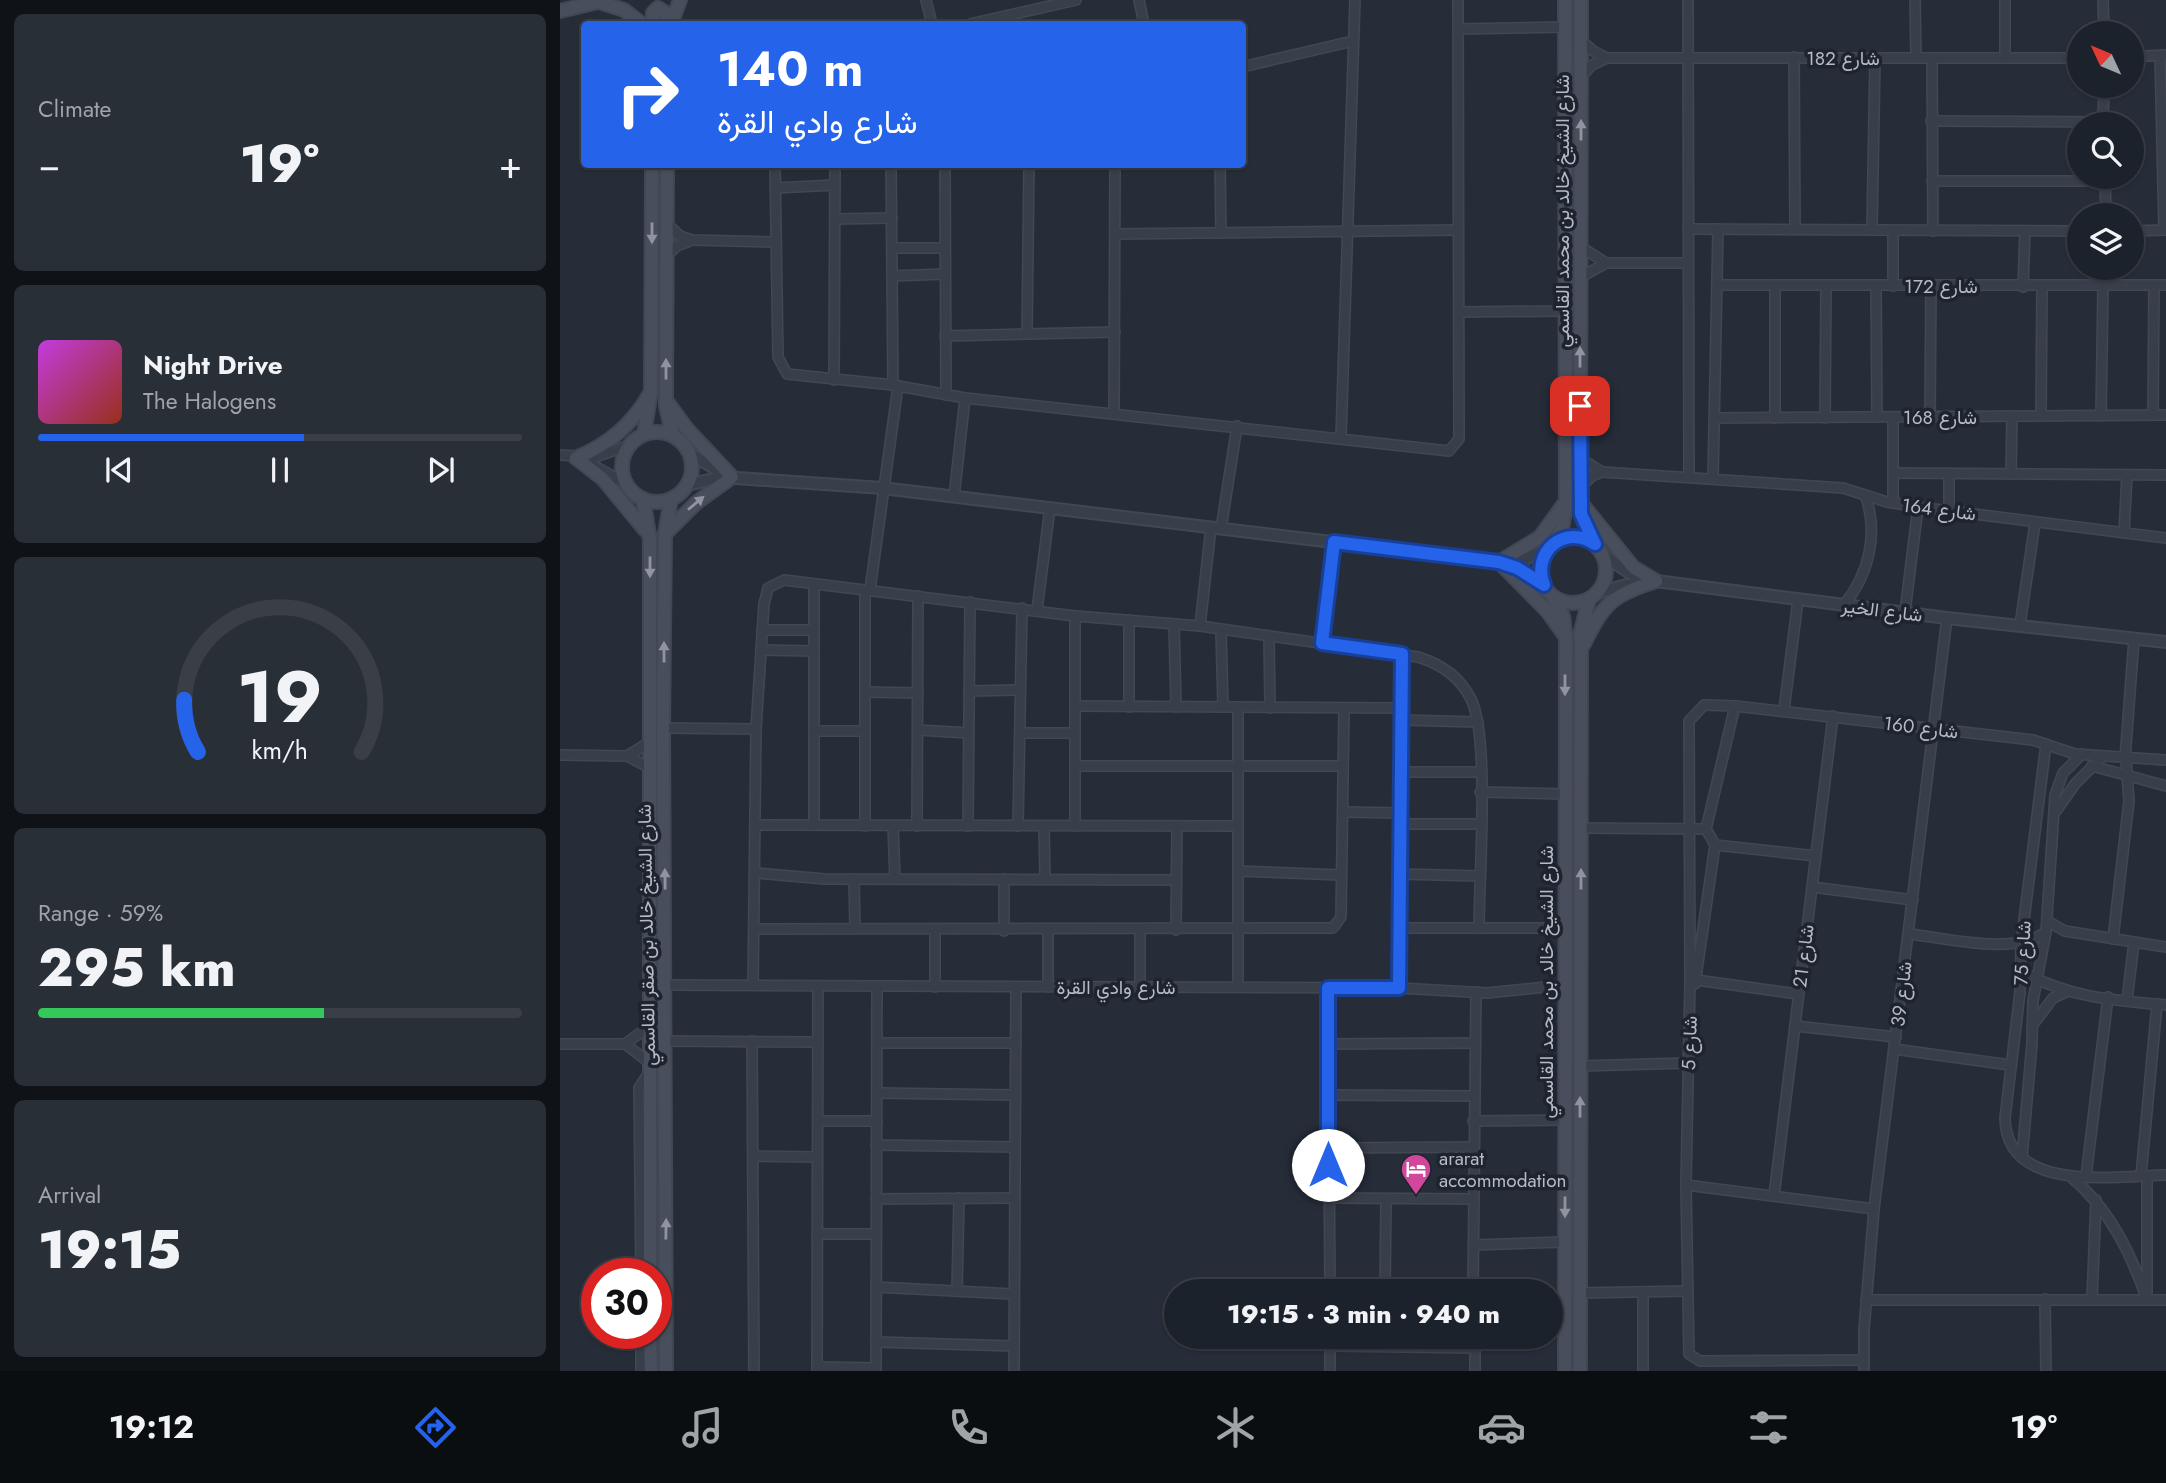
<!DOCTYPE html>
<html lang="en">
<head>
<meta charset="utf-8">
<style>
	:root { --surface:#1c222b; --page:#292f37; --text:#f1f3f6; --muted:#a0a4a9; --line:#3a3f47; --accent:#2563eb }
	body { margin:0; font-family:Jost,Vazirmatn,sans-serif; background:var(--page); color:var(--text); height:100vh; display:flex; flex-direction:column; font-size:26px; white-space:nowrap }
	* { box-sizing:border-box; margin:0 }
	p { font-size:23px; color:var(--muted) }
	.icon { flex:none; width:38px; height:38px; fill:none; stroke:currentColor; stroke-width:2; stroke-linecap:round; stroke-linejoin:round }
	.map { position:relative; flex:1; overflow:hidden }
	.side { display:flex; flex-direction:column; gap:14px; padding:14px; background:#0f1318; width:560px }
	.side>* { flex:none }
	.top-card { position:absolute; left:21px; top:21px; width:665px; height:147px; border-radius:7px; box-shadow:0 2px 5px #0004,0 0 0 2px var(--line); background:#2563eb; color:#fff; overflow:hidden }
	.needle { width:46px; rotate:314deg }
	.fabs { position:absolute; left:1507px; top:21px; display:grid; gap:14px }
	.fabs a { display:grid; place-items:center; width:77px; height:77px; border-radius:50%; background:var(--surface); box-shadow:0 2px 5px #0004,0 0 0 2px var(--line); font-size:35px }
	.speed { position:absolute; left:21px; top:1258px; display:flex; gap:14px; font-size:35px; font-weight:700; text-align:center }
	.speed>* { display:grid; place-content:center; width:91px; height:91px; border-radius:50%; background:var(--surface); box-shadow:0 2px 5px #0004,0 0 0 2px var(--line); line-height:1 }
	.speed .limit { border:10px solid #d22; background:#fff; color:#111 }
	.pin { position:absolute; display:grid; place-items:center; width:60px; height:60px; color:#fff; margin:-30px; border-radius:14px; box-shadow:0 4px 10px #0006 }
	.me { position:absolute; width:77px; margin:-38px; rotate:0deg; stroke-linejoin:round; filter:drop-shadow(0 0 5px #0008) }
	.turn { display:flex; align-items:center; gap:24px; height:147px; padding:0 21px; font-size:32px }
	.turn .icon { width:91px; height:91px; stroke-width:2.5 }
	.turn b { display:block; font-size:49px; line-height:60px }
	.big { font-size:52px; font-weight:800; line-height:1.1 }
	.side .widget { flex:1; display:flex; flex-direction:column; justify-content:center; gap:10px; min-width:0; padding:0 24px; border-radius:10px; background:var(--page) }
	.side .dial { align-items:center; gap:0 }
	.dial svg { height:182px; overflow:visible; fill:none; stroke:var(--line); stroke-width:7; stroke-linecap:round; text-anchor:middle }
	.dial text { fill:var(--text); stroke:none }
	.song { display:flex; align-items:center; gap:21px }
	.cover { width:84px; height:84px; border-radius:10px; background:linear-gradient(135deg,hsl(290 70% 55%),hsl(10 70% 35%)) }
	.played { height:7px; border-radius:4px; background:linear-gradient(90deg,var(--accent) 55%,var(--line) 55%) }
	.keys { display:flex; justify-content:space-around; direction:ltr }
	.heat { display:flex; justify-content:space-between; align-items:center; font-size:38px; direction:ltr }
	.charge { height:10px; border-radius:5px; background:linear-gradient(90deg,#34c759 59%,var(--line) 0) }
	.trip { position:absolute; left:604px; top:1279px; width:399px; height:70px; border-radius:35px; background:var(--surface); box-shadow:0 2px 5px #0004,0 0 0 2px var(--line); font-weight:800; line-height:70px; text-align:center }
	.tab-bar { display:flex; height:112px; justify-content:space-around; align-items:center; background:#0b0e11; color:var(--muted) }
	.tab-bar .icon { width:49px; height:49px }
	.tab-bar .on { color:var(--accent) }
	.tab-bar b { font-size:32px; color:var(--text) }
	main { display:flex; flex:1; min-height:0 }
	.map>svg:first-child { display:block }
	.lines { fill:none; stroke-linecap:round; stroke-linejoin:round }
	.minor-casing { stroke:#424853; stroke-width:12 }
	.tertiary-casing { stroke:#424853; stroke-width:14 }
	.secondary-casing { stroke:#424853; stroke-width:16 }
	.minor { stroke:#393f4a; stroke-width:9 }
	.tertiary { stroke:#393f4a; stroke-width:10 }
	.secondary { stroke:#484e5c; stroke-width:12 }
	.oneway { fill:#8f94a0 }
	.route-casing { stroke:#184099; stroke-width:18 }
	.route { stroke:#2563eb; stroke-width:12 }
	.labels { text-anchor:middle; stroke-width:7; stroke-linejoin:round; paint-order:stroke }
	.street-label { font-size:19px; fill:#b5bac5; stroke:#1e242f }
	.poi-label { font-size:19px; fill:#b5bac5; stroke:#1e242f; text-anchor:start }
</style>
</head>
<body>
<main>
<section class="side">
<div class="widget"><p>Climate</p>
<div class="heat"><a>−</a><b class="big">19°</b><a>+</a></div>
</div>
<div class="widget">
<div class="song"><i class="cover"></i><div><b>Night Drive</b><p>The Halogens</p></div></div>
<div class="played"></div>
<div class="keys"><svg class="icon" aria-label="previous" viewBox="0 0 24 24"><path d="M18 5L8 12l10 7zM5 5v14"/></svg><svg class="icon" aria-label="pause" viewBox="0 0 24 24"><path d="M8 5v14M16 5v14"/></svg><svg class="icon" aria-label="next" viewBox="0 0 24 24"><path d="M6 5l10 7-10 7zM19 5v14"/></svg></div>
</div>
<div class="widget dial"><svg viewBox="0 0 100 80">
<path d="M14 69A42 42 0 1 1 86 69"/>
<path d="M14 69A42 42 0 0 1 8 46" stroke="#2563eb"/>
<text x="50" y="56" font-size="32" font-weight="700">19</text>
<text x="50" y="72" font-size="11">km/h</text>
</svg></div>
<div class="widget"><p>Range · 59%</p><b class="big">295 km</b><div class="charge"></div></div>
<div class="widget"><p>Arrival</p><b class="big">19:15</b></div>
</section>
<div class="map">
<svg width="1606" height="1371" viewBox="0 0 1606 1371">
	<rect width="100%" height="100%" fill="#262d39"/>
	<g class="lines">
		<!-- minor casing -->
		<g class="minor-casing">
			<g id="minor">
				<polyline points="366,0 372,24"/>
				<polyline points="579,0 584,24"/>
				<polyline points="1128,0 1129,477"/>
				<polyline points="1355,0 1356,58"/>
				<polyline points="1445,0 1445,58"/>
				<polyline points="1543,0 1544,33"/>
				<polyline points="410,24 516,0"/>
				<polyline points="898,29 1005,27"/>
				<polyline points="1021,40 1033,51 1047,58"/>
				<polyline points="1600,56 1604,230"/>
				<polyline points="1234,57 1235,228"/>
				<polyline points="1572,57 1604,55"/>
				<polyline points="1372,58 1373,231"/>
				<polyline points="682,67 793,41"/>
				<polyline points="1021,77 1032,65 1047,58 1519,58"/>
				<polyline points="1371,121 1543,122"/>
				<polyline points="1543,124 1544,86"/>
				<polyline points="215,164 218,357 227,374 333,385 405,398 889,451 899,439 898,0"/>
				<polyline points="331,164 333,385"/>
				<polyline points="385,164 386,395"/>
				<polyline points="660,164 661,233"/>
				<polyline points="1545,177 1546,215"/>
				<polyline points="1372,181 1545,181"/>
				<polyline points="215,188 275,185"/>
				<polyline points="275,219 332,218"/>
				<polyline points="106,223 120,236 132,240 214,242"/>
				<polyline points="1128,229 1519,231"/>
				<polyline points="1312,230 1315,58"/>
				<polyline points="1333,230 1333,286"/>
				<polyline points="1572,231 1606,230"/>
				<polyline points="555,234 898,230"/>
				<polyline points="1021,247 1046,263 1128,263"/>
				<polyline points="332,248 385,248"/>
				<polyline points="105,257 117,246 130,241"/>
				<polyline points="332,276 385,274"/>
				<polyline points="1021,277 1046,263"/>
				<polyline points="1157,285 1606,285"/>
				<polyline points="1316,286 1317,417"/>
				<polyline points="1463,287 1465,231"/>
				<polyline points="899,312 1004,311"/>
				<polyline points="467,333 469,164"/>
				<polyline points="385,336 555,332"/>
				<polyline points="274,380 275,164"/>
				<polyline points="554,414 555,164"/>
				<polyline points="1593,415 1594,285"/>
				<polyline points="1481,416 1482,286"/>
				<polyline points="1541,416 1543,286"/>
				<polyline points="1333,417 1333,503"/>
				<polyline points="1370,417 1371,286"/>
				<polyline points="1154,418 1606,415"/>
				<polyline points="1215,418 1215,285"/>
				<polyline points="1265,418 1266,285"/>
				<polyline points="781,437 795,0"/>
				<polyline points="0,455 35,457 70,445"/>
				<polyline points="1020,458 1042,472 1283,488 1327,502 1358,507 1606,538"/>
				<polyline points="31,464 66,484"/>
				<polyline points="1333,473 1606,475"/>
				<polyline points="1451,474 1452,416"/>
				<polyline points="1153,478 1158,229"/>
				<polyline points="1020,488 1032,476 1042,472"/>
				<polyline points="394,497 405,398"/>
				<polyline points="1389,510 1389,475"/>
				<polyline points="661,529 677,426"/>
				<polyline points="1564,533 1567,475"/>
				<polyline points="254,584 254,825"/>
				<polyline points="305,590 305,826"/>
				<polyline points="310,590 338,386"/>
				<path d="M1284,605C1309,574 1319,533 1305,495"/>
				<polyline points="477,610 490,508"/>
				<polyline points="1345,612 1358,507"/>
				<polyline points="614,624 616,707"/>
				<polyline points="1460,625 1475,523"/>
				<polyline points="640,626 651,527"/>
				<polyline points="202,630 254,630"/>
				<polyline points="661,631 663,707"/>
				<polyline points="709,637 710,708"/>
				<polyline points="762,644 774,542"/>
				<polyline points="201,650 254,651"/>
				<polyline points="409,691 460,690"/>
				<polyline points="305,692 358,693"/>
				<polyline points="515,706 841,708"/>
				<polyline points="569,707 569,620"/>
				<polyline points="1224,710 1238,600"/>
				<polyline points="841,720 918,722"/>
				<polyline points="103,728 196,729"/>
				<polyline points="358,730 409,733"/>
				<polyline points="254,731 305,731"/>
				<polyline points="460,733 515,733"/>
				<path d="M1486,744L1461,944L1460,992L1445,1118C1446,1194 1556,1176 1606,1175"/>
				<polyline points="0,755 67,756 90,768"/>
				<polyline points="67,756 90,742"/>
				<polyline points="1565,759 1574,639"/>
				<polyline points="515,766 783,766"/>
				<polyline points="1532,766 1606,786"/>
				<polyline points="841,772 920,772"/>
				<polyline points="920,792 1005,794"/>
				<polyline points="1496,811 1515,784 1543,756"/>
				<polyline points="783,812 840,813"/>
				<polyline points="841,824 920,824"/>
				<polyline points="196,825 678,826"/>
				<polyline points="333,826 335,879"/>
				<polyline points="357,826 358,596"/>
				<polyline points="408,826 410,602"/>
				<polyline points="458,826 462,608"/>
				<polyline points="484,826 485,878"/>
				<polyline points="515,826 515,616"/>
				<polyline points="1021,828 1146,829"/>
				<polyline points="1155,845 1256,856"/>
				<polyline points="678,871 781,875"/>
				<polyline points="196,873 265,879 616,880"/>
				<polyline points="840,874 919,876"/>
				<polyline points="294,879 295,928"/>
				<polyline points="444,879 444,931"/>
				<polyline points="1252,887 1353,900"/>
				<polyline points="1487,921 1505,931 1606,947"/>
				<polyline points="841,928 1005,928"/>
				<polyline points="194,929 773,928 781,917 784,708"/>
				<polyline points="580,930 580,987"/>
				<polyline points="616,930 617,826"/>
				<path d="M1349,934C1388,938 1452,956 1486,932"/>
				<polyline points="1553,939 1569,801 1566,759"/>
				<path d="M1461,970C1503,997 1557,1001 1606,1005"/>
				<polyline points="1136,980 1238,994"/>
				<polyline points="1135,984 1155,845 1146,829 1175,706"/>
				<polyline points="107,985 839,988 927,993 1005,985"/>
				<path d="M193,985L196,729L204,604L208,588L224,580L515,616L640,626L858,657C881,664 900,677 911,699C930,737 919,878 919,928"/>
				<polyline points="375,987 375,931"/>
				<polyline points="488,987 488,931"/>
				<polyline points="678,987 678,707"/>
				<polyline points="768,988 770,1292"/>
				<polyline points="839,988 842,655"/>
				<polyline points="1567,1000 1574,942"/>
				<polyline points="1235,1026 1336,1037"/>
				<polyline points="1472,1026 1493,998 1506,992"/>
				<polyline points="106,1041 258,1042"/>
				<polyline points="192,1041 194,1371"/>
				<polyline points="317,1043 456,1043"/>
				<polyline points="0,1044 65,1044 91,1025"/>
				<polyline points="65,1044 90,1063"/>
				<polyline points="768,1044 915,1043"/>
				<polyline points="1334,1049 1450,1065"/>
				<polyline points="1020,1066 1127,1063"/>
				<polyline points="317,1093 454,1095"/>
				<polyline points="768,1095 913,1096"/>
				<polyline points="258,1121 317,1121"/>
				<polyline points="913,1121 1005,1120"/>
				<polyline points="316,1145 454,1147"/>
				<polyline points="768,1148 913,1147"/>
				<polyline points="193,1156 257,1157"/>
				<polyline points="1462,1158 1472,1043 1473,1001 1486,932 1495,795 1503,773 1522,754"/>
				<path d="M1510,1176C1549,1208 1571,1253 1587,1300"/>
				<polyline points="1526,1176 1548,997"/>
				<polyline points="1581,1176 1597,1004"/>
				<polyline points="1587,1176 1587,1292"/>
				<polyline points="1126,1185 1314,1209"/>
				<polyline points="1214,1196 1273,716"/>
				<polyline points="768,1198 914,1199"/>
				<polyline points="316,1199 454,1198"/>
				<polyline points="257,1234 316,1234"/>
				<polyline points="914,1245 1004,1242"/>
				<polyline points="81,1274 79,1088 90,1071"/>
				<polyline points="316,1287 453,1294"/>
				<polyline points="397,1291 399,1198"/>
				<polyline points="825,1292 826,1199"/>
				<polyline points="913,1292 916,992"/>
				<polyline points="1083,1292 1083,1371"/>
				<polyline points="1020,1293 1127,1291"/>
				<polyline points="1485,1299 1486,1371"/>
				<polyline points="1306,1300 1606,1300"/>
				<polyline points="1532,1300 1536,1200"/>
				<polyline points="81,1334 81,1371"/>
				<polyline points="915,1337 915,1371"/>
				<polyline points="316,1342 454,1346"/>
				<polyline points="770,1346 915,1348"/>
				<polyline points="1304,1360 1140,1361 1129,1354 1126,1185 1130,981 1129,721 1144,705 1175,706 1473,740 1515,754 1606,760"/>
				<polyline points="257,1367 315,1368"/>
				<polyline points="257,1371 258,986"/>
				<polyline points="316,1371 317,988"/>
				<polyline points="454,1371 456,987"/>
				<polyline points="770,1371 770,1337"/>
				<polyline points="1304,1371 1304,1329 1314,1209 1387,618"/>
			</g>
		</g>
		<!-- tertiary casing -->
		<g class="tertiary-casing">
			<g id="tertiary">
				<polyline points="129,453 166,475"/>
				<polyline points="127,485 162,477 322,488 939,562 965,559 986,550"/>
				<polyline points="1044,556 1070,573 1096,581 1387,618 1606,642"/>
				<polyline points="945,563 983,585"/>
				<polyline points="1039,592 1083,581"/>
			</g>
		</g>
		<!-- secondary casing -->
		<g class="secondary-casing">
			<g id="secondary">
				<polyline points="1021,0 1020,488 1023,521 1035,544"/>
				<polyline points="39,2 64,10 82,24"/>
				<polyline points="0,11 46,0"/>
				<polyline points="93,24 93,13 98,8 106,13 106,24"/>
				<polyline points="111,24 120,0"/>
				<polyline points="107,164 106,406 113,436"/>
				<circle cx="97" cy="467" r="35"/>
				<polyline points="84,434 91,391 92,164"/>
				<polyline points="16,458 43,479 85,530"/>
				<path d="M16,458C48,445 72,425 89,395"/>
				<polyline points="83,499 90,540 90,1274"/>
				<polyline points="1022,504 1073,567 1096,581"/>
				<polyline points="105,534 136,503 172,477 127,429 108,403"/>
				<circle cx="1013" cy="570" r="33"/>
				<polyline points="994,542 1002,528 1006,507 1005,0"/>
				<polyline points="992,596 1003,616 1006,641 1005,1371"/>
				<polyline points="1003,633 988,612 939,562 980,537 1004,504"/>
				<path d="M1024,644C1043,603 1053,595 1096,581"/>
				<polyline points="90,1334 91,1371"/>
				<polyline points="106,1371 103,728 105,534 111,499"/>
				<polyline points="1020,1371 1021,632 1029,599"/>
			</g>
		</g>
		<!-- minor -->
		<use href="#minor" class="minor"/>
		<!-- tertiary -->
		<use href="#tertiary" class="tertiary"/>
		<!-- secondary -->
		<use href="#secondary" class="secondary"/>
	</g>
	<!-- one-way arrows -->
	<defs><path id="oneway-solid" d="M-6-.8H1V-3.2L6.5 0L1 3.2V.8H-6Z" transform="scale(1.75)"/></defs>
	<g class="oneway">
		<use href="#oneway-solid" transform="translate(1021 130) rotate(-90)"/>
		<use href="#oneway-solid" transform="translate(92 233) rotate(90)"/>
		<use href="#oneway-solid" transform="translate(1020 357) rotate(-90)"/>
		<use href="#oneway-solid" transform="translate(106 369) rotate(-90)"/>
		<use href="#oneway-solid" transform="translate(136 503) rotate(-40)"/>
		<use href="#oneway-solid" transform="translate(90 567) rotate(90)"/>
		<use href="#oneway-solid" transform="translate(104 652) rotate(-90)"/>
		<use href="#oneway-solid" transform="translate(1005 685) rotate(90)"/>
		<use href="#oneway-solid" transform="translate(105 879) rotate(-91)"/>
		<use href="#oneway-solid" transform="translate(1021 879) rotate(-90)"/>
		<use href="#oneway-solid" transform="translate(1020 1107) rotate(-90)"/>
		<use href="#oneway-solid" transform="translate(1005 1207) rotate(90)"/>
		<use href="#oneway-solid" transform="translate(106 1229) rotate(-89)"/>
	</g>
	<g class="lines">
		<!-- route casing -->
		<g class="route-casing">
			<path id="route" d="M768,1165V988H839L842,654L762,643L774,542L939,562L957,568L984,585C971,552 1005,523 1035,544L1021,514L1020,406"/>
		</g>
		<!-- route -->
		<use href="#route" class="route"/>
	</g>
	<!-- icons -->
	<defs>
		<g id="hotel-pin" transform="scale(1.575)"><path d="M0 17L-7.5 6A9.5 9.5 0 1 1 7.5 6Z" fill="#d1479c" stroke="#1e242f"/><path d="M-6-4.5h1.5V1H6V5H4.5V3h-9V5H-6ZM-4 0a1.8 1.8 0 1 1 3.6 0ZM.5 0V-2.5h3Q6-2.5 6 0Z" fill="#fff"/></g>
	</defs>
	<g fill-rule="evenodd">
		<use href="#hotel-pin" x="856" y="1169"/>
	</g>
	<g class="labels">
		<!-- street labels -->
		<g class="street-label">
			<text x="1283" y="65">شارع 182</text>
			<text transform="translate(1002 211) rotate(-90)" y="7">شارع الشيخ خالد بن محمد القاسمي</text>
			<text x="1381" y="293">شارع 172</text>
			<text x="1380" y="424">شارع 168</text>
			<text transform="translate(1379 509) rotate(7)" y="7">شارع 164</text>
			<text transform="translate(1322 610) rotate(7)" y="7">شارع الخير</text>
			<text transform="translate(1361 727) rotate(7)" y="7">شارع 160</text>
			<text transform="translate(86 935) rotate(-91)" y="7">شارع الشيخ خالد بن صقر القاسمي</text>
			<text transform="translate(1462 953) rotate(-87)" y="7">شارع 75</text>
			<text transform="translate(1243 956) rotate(-83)" y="7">شارع 21</text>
			<text transform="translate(986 982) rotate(-90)" y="7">شارع الشيخ خالد بن محمد القاسمي</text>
			<text x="556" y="994">شارع وادي القرة</text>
			<text transform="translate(1341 994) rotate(-83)" y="7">شارع 39</text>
			<text transform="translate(1129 1043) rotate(-88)" y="7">شارع 5</text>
		</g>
		<!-- poi labels -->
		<g class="poi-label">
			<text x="879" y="1165">ararat<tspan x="879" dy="22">accommodation</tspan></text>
		</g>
	</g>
</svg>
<div class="fabs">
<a><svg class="needle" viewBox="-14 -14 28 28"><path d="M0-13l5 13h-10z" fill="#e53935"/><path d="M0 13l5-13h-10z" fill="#a0a4a9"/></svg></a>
<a><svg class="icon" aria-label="search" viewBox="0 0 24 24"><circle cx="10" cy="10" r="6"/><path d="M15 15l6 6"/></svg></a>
<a><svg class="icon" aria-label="layers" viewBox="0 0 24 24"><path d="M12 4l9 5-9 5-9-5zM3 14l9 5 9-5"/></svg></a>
</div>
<div class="speed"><div class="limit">30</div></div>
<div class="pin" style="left:1020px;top:406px;background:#d93025"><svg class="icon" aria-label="arrive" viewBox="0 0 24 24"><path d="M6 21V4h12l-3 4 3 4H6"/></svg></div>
<svg class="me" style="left:768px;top:1165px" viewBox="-20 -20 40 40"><circle r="19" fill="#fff"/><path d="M0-13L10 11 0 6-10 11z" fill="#2563eb"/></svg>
<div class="trip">19:15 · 3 min · 940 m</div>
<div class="top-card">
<div class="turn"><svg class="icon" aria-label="right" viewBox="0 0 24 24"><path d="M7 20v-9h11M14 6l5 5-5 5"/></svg><div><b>140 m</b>شارع وادي القرة</div></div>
</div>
</div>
</main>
<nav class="tab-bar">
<b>19:12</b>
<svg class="icon on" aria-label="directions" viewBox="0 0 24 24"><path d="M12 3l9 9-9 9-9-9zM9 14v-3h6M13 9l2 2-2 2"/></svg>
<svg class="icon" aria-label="music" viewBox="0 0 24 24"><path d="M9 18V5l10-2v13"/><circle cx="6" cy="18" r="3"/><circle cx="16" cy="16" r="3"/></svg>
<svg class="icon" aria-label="phone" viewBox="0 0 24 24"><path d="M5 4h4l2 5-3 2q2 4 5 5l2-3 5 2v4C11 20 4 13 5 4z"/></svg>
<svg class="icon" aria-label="climate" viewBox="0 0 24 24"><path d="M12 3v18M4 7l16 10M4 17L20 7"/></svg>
<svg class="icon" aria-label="car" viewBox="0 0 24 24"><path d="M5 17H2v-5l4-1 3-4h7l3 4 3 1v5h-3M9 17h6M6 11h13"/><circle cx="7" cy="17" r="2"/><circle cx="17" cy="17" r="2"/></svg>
<svg class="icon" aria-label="filters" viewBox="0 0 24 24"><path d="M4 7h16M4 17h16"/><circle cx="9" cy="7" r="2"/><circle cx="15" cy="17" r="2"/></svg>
<b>19°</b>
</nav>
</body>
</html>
